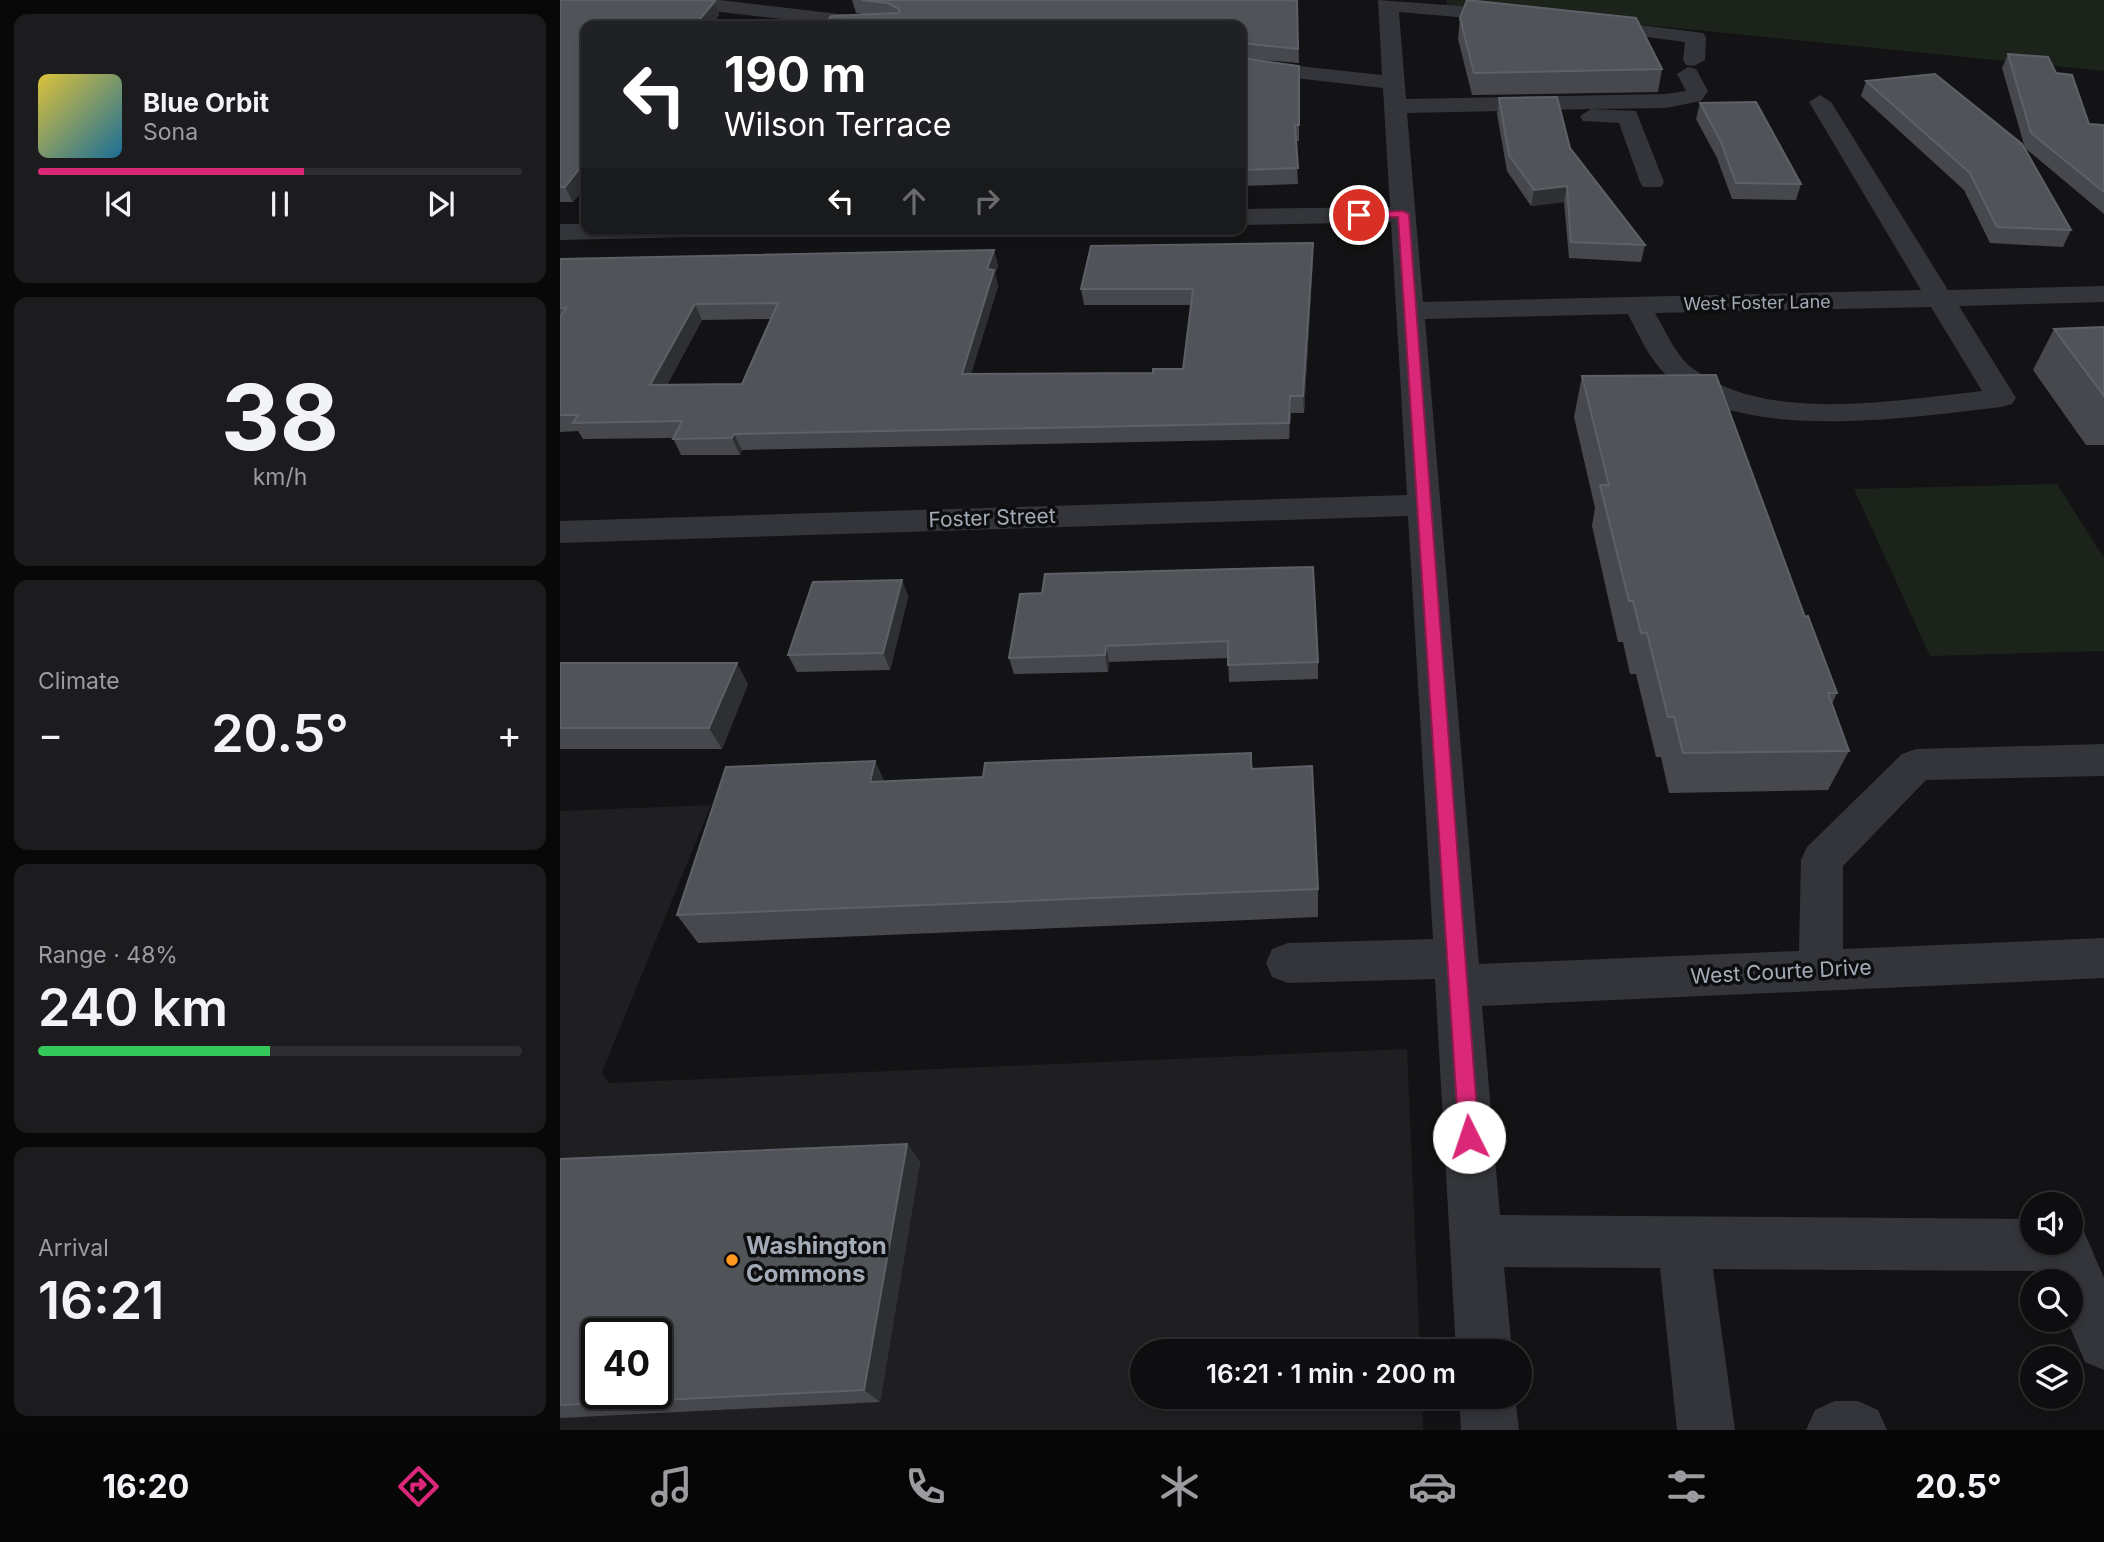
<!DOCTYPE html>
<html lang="en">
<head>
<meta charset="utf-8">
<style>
	:root { --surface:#0e0e10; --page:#1c1c1e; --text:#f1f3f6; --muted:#9b9c9f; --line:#2e2e30; --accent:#db2777 }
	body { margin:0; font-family:Inter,sans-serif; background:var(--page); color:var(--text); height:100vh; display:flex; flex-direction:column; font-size:26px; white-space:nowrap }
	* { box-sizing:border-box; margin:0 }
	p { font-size:23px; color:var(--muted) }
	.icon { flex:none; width:38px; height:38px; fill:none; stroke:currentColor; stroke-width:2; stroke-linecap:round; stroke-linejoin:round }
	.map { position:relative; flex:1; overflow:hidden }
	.panel { display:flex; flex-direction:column; gap:14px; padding:14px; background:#080809; width:560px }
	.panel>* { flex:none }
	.guide { position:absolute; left:21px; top:21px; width:665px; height:214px; border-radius:14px; box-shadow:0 4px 10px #0003,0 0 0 2px var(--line); background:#202124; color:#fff; overflow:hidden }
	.tools { position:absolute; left:1460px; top:1192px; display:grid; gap:14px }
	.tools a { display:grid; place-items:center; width:63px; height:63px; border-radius:50%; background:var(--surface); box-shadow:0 4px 10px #0003,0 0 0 2px var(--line); font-size:35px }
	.speed { position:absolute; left:21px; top:1318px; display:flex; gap:14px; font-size:35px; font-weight:700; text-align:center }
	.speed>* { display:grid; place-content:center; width:91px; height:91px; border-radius:50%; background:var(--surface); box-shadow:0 4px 10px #0003,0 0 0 2px var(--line); line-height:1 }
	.speed .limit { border:4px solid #111; border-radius:10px; background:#fff; color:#111 }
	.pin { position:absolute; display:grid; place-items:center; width:60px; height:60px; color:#fff; margin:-30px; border:4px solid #fff; border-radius:50%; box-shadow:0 2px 7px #0007 }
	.me { position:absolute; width:77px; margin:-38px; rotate:356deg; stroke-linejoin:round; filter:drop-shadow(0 0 5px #0008) }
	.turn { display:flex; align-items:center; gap:24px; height:147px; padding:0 28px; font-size:32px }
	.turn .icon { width:91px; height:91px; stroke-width:2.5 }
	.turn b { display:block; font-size:49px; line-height:60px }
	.lanes { display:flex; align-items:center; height:66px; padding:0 28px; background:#0003; justify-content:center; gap:35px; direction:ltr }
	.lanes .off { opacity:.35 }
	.big { font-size:52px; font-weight:600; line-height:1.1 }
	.panel .card { flex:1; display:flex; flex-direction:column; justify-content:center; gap:10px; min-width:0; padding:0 24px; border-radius:14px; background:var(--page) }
	.panel .dial { align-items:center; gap:0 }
	.dial b { font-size:91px; line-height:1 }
	.song { display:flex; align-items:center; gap:21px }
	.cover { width:84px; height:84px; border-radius:10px; background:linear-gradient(135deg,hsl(50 70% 55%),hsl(200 70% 35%)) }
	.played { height:7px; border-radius:4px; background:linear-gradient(90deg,var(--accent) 55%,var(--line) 55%) }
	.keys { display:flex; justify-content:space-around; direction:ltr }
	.heat { display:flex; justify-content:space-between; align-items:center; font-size:38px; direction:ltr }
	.charge { height:10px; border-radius:5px; background:linear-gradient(90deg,#34c759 48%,var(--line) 0) }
	.trip { position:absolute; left:570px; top:1339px; width:402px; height:70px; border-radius:35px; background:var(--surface); box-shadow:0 4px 10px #0003,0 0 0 2px var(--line); font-weight:600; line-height:70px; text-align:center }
	.tabs { display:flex; height:112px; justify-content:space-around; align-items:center; background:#060606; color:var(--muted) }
	.tabs .icon { width:49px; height:49px }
	.tabs .on { color:var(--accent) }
	.tabs b { font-size:32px; color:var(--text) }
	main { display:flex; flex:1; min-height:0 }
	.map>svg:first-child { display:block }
	.built { fill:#1f1f22; fill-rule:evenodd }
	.green { fill:#1b231b }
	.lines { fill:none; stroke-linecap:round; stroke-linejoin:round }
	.minor { fill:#33353a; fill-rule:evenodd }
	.wall { fill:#46484d; fill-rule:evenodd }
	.shaded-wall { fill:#2d2f32 }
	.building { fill:#505358; stroke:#5d6167; stroke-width:2; fill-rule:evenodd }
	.route { fill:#db2777; stroke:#8e194d; stroke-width:2 }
	.poi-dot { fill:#ff9921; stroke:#0e0e10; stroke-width:2.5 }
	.labels { text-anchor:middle; stroke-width:7; stroke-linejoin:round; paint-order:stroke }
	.far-street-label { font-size:18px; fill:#a3abb7; stroke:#0e0e10 }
	.street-label { font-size:21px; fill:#a3abb7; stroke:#0e0e10 }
	.near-poi-label { font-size:24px; font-weight:bold; fill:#a3abb7; stroke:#0e0e10; text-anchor:start }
</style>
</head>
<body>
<main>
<section class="panel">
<div class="card">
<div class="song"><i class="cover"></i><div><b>Blue Orbit</b><p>Sona</p></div></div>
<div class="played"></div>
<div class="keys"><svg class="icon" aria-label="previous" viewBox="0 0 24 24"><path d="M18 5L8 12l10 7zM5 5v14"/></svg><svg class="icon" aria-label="pause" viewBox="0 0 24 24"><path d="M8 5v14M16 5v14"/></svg><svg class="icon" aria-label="next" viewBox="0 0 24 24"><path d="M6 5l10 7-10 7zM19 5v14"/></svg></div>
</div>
<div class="card dial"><b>38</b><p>km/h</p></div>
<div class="card"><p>Climate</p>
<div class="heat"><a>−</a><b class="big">20.5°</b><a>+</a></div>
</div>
<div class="card"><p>Range · 48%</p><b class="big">240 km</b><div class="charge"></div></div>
<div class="card"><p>Arrival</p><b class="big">16:21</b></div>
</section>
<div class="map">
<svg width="1544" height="1430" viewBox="0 0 1544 1430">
	<rect width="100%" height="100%" fill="#131315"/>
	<!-- built -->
	<path class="built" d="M151,805L42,1072L49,1083L847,1049L860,1351H583V1396L862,1397L863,1430H0V811ZM37,1334H96V1393H37Z"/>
	<!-- green -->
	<g class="green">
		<polygon points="887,0 1544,0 1544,71 887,5"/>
		<polygon points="1497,484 1544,558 1544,651 1370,656 1294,489"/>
	</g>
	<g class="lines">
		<!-- minor -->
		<g class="minor">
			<polygon points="98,0 160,0 331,20 341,26 281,26 108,6"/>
			<path d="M818,0L955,10L965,16L955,22L839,12L846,99L1106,94L1126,91L1117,74L1128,67L1136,69L1148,91L1141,101L1106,108L1032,109L1076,111L1104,182L1101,187H1083L1080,182L1059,123L1023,121L1020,116L1031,109L847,113L863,302L1361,290L1249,102L1260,95L1271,102L1388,290L1544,286V302L1399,306L1456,398L1452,404L1441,407C1353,417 1177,445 1108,377C1090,360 1079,336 1068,314L865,319L919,964L1239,951L1241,860L1247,847L1342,754L1356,749L1544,744V776L1366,780L1283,866V949L1544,938V978L922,1006L940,1215L1472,1219V1242H1510V1221L1522,1227L1544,1278V1370L1525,1362L1507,1320H1510V1281H1492L1488,1271L1153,1269L1175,1430H1117L1100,1268L944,1267L952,1351H896L875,979L728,983L712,977L706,963L712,949L728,943L873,939L848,516L0,543V521L847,495L831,222L681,225V209L830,207L823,88L681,72V60L822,75ZM1371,307L1422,391C1336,400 1209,424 1135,370C1116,357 1107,333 1095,313Z"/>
			<polygon points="1033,19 1143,33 1146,37 1145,60 1134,66 1126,65 1123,60 1125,42 1026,29 1023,25"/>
			<polygon points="0,224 26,224 26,229 144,229 140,234 131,237 0,240"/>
			<polygon points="899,1396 955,1396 959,1430 901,1430"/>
			<polygon points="1275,1401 1298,1401 1318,1410 1327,1430 1246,1430 1255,1410"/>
		</g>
	</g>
	<!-- wall -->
	<g class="wall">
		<polygon points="0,0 155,1 159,15 13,202 0,202"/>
		<polygon points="292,0 725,0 737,1 739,63 681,58 739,66 739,141 736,141 738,184 681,186 681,26 308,15 296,13"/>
		<polygon points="900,18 1102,69 1098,92 912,95 898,39"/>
		<polygon points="1448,54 1496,73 1529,124 1544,125 1544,214 1465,148 1442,68"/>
		<polygon points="1306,81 1511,230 1503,247 1430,243 1404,190 1301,96"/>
		<polygon points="939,98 1010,148 1085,245 1081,262 1009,258 1004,202 971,206 947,171 937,114"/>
		<polygon points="1140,103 1241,184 1236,200 1172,199 1157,158 1136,119"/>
		<path d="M753,243V259L744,413H731L729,439L182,450L180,455H121L113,438L23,439L18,431L0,432V259L434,250L438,266L435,274L438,286L411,374L593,373L623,369L631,305H524L521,289ZM211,319L182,384L107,385L142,320Z"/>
		<polygon points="1544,327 1544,445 1526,445 1473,370 1494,329"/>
		<polygon points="1022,376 1245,617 1277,693 1272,704 1289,751 1268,790 1109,793 1101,757 1096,757 1076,674 1070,674 1063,642 1058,642 1032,526 1035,508 1014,417"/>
		<polygon points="342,580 348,597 330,670 237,672 228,655"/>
		<polygon points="460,594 758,662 758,679 669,682 668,658 549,662 548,672 454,674 449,658"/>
		<polygon points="0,663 188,684 162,749 0,749"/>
		<polygon points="691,753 693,769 758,889 758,917 138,943 117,915 315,761 324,781 423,777"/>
		<polygon points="347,1144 360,1162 320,1402 0,1418 0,1159"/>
	</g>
	<!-- shaded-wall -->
	<g class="shaded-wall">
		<polygon points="155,1 159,15 150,26 134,26"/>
		<polygon points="26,160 26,184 13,202 5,187"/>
		<polygon points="1007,186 1004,202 971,206 974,190"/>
		<polygon points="753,243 753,259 744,413 743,396"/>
		<polygon points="434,250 438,266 435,274 438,286 406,391 402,374 427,269"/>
		<polygon points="135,304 142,320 98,401 90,385"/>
		<polygon points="730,396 731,413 729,439 729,423"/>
		<polygon points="174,434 182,450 180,455 172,438"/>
		<polygon points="342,580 348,597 330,670 323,653"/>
		<polygon points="546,646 549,662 548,672 545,655"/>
		<polygon points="177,663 188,684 162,749 149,728"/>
		<polygon points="315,761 328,791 310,782"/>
		<polygon points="347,1144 360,1162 320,1402 304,1390"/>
	</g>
	<!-- building -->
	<g class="building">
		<polygon points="0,0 146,0 155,1 134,26 26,26 26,160 5,187 0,187"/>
		<polygon points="301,0 725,0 737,1 738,49 681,43 681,26 265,26 271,16 339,13 339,9 328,3"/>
		<polygon points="907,0 1076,18 1102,69 914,73 900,18"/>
		<polygon points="1448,54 1488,57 1496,73 1512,75 1529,124 1544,125 1544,192 1471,133"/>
		<polygon points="681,58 739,66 739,125 735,125 738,168 681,170"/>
		<polygon points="1375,74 1462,144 1511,230 1437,227 1410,173 1306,81"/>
		<polygon points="997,97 1010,148 1085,245 1011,242 1007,186 974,190 949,155 939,98"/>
		<polygon points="1196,102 1241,184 1176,183 1161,142 1140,103"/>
		<path d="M753,243L743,396H730L729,423L174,434L172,438L113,439L122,421L13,423L18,415H0V317L6,308H0V259L434,250L427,269L434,270L402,374L593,373V369H623L633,289H521L531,246ZM218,303L182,384L90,385L135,304Z"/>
		<polygon points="1544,327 1544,396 1494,329"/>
		<polygon points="1156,375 1245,617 1248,616 1277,693 1268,693 1289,751 1123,753 1114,717 1108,717 1087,633 1081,633 1073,601 1069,601 1040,485 1049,485 1022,376"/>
		<polygon points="753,567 758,662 668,665 668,641 546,646 545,655 449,658 460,594 482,593 485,574"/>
		<polygon points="342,580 323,653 228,655 253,582"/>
		<polygon points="0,663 177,663 149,728 0,728"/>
		<polygon points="691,753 691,769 752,766 758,889 117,915 166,767 315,761 310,782 423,777 425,763"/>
		<path d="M347,1144L304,1390L0,1405V1159ZM37,1334H96V1393H37Z"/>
	</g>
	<!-- route -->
	<polygon class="route" points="843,211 849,214 919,1137 916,1144 909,1147 902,1144 899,1137 838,217 799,218 794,215 799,212"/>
	<!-- markers -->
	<circle class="poi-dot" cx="172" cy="1260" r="7"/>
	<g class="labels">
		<!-- far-street labels -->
		<g class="far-street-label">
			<text transform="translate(1197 303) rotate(-1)" y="6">West Foster Lane</text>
		</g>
		<!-- street labels -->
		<g class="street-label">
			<text transform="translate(432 518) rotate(-2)" y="7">Foster Street</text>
			<text transform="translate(1221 972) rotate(-3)" y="7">West Courte Drive</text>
		</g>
		<!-- near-poi labels -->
		<g class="near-poi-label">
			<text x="186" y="1254">Washington<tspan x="186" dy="28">Commons</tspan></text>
		</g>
	</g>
</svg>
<div class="tools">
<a><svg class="icon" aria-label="sound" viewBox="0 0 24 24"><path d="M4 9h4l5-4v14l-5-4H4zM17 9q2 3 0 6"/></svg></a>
<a><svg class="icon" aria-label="search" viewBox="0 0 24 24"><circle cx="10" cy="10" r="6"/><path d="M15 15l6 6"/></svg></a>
<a><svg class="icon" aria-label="layers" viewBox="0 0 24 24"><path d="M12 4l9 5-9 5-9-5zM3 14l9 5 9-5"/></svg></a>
</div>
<div class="speed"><div class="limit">40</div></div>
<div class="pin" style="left:799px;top:215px;background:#d93025"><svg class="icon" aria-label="arrive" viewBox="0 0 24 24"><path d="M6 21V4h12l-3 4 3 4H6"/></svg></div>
<svg class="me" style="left:909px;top:1137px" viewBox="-20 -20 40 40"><circle r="19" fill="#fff"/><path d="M0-13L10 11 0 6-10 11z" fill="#db2777"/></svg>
<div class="trip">16:21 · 1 min · 200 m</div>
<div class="guide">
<div class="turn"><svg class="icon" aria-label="left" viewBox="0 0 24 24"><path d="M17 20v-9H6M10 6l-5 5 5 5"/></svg><div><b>190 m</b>Wilson Terrace</div></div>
<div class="lanes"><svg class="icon" aria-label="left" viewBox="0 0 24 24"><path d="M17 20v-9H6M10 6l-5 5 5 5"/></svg><svg class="icon off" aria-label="ahead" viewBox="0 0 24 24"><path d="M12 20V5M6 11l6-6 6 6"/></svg><svg class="icon off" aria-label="right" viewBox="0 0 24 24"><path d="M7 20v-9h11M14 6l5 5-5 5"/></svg></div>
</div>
</div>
</main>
<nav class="tabs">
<b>16:20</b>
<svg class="icon on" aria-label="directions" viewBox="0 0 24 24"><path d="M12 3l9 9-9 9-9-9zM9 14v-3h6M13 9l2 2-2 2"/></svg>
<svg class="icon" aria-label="music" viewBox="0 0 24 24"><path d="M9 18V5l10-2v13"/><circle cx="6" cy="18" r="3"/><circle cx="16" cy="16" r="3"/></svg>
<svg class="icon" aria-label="phone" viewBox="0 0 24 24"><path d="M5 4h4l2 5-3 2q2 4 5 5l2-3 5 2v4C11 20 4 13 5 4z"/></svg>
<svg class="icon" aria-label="climate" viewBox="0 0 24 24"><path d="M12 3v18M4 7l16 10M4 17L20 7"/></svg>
<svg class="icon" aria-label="car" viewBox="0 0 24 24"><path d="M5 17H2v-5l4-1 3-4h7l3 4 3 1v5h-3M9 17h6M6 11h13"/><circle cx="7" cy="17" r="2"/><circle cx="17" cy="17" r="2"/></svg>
<svg class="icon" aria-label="filters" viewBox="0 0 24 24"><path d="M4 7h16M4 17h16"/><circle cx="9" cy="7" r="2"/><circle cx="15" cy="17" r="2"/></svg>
<b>20.5°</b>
</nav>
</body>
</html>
